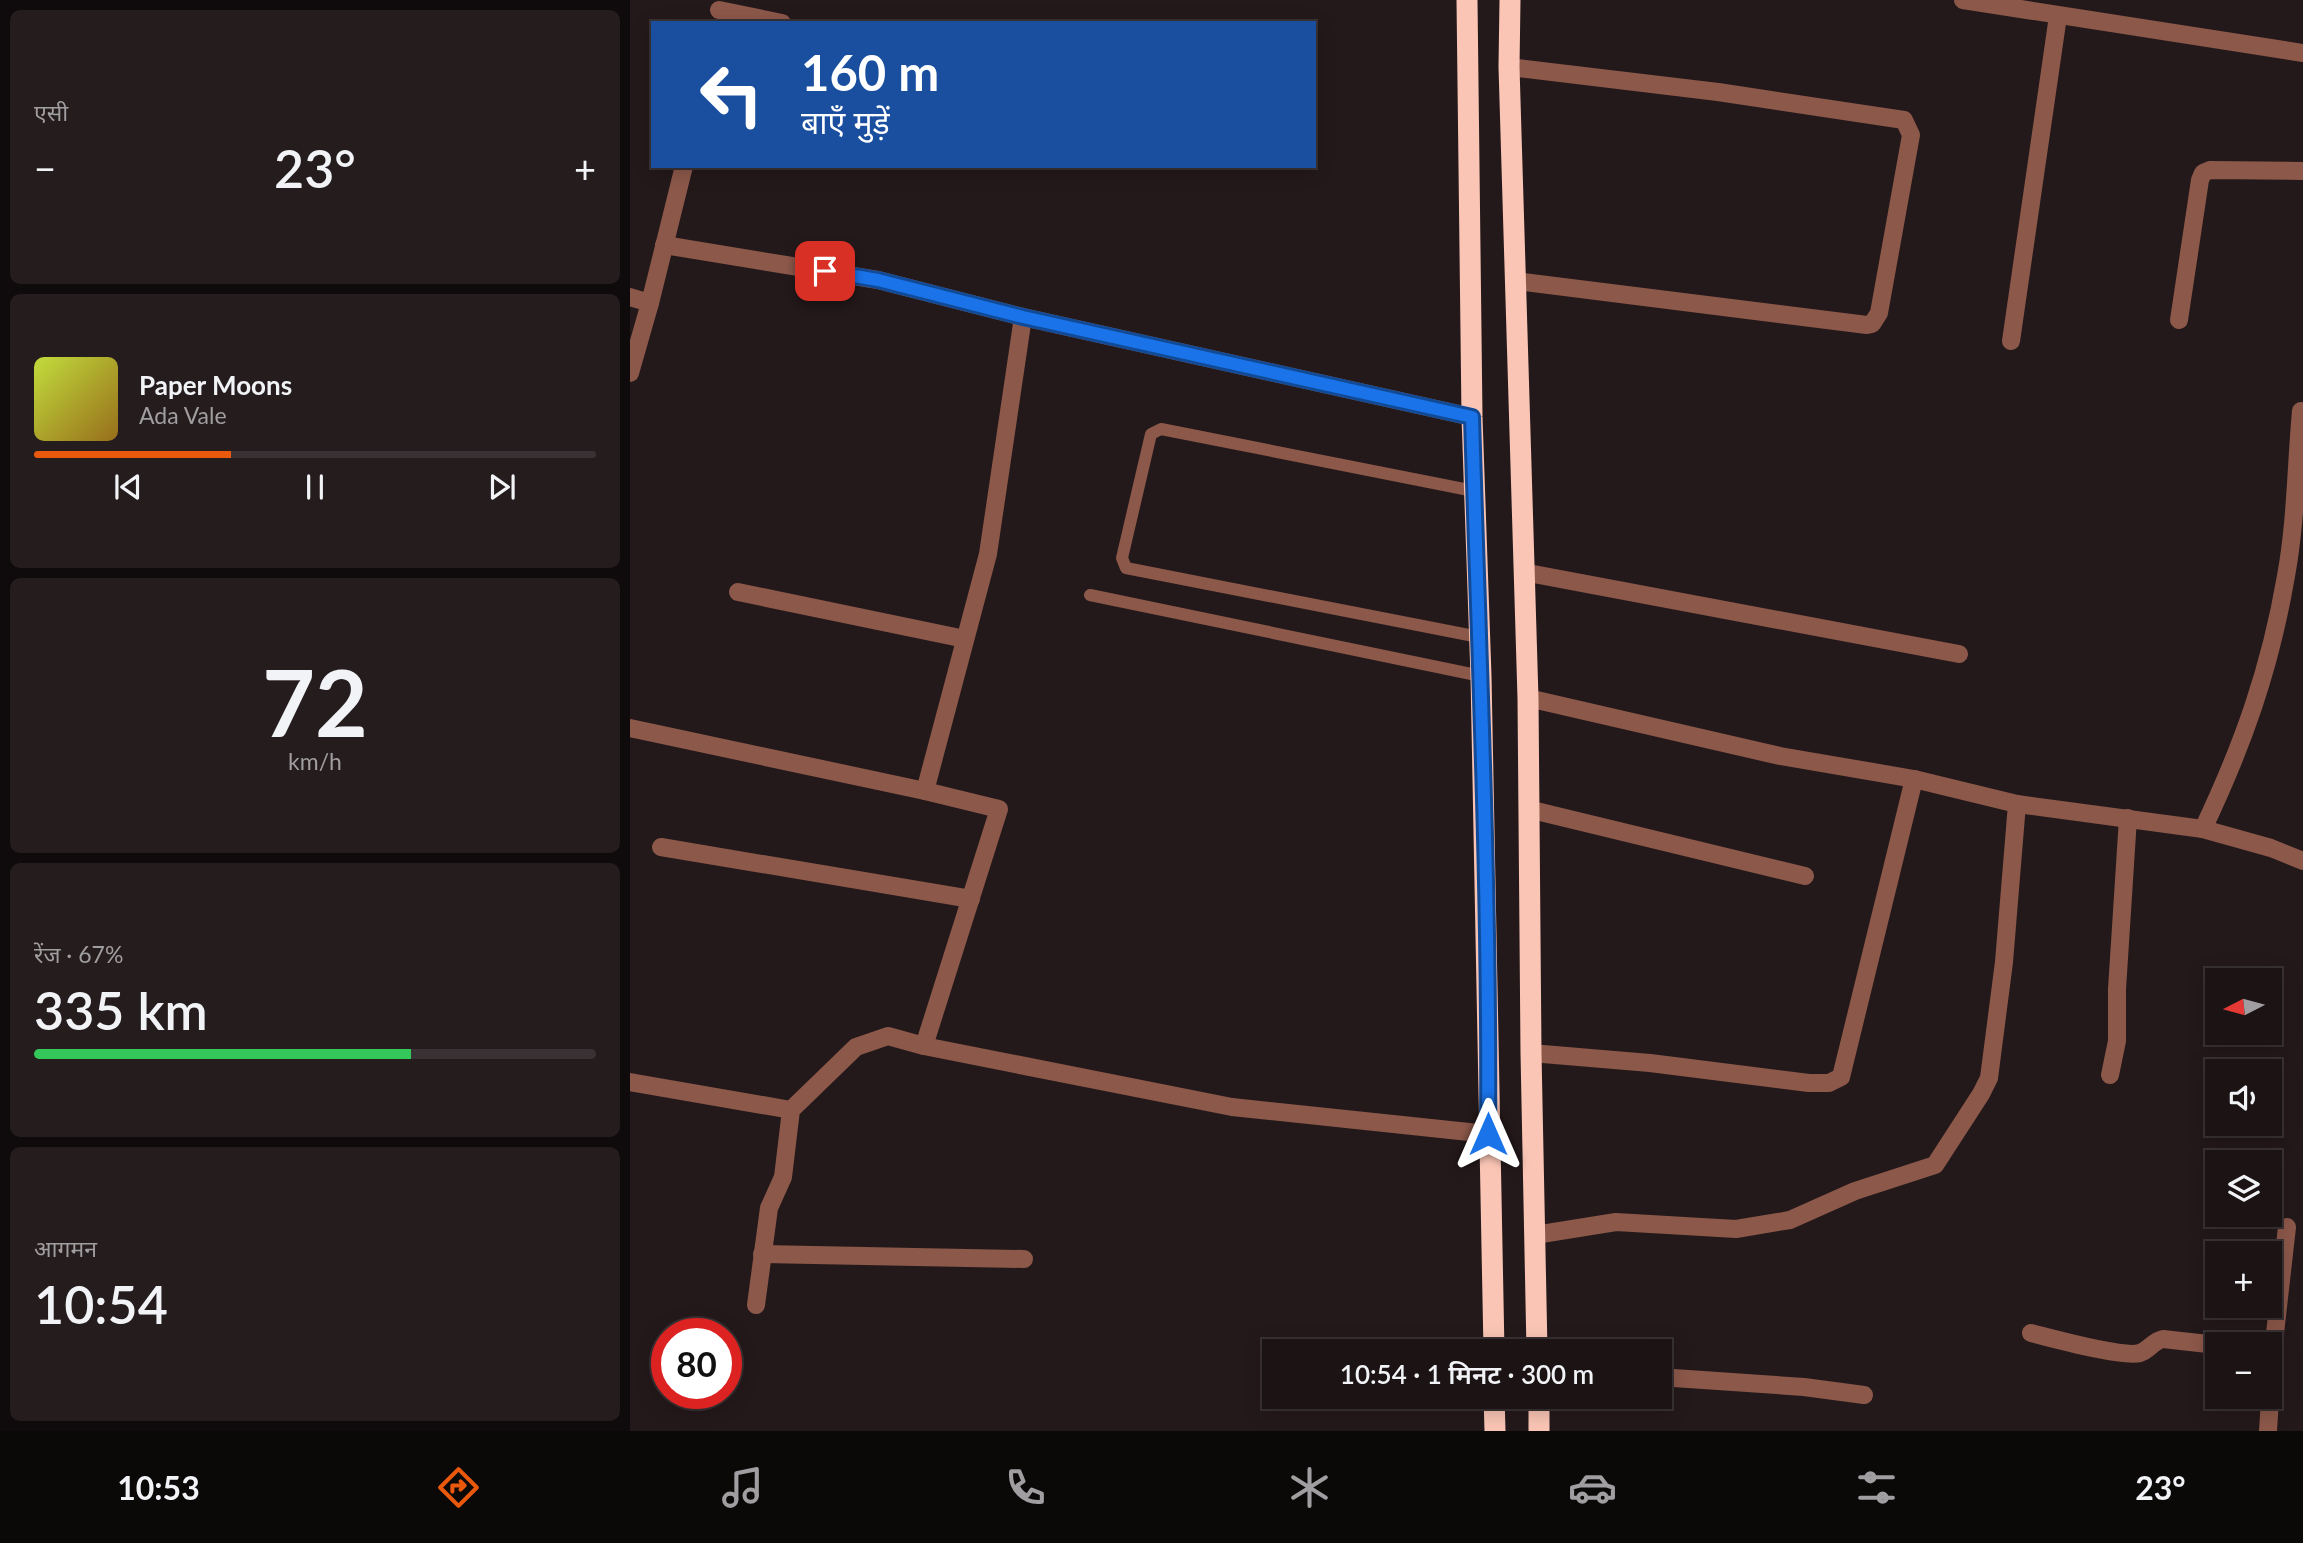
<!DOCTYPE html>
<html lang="hi">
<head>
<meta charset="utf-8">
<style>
	:root { --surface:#1b1314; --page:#241c1d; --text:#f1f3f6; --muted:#a09ea0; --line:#393234; --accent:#ea580c }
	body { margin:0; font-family:Lato,"Noto Sans Devanagari",sans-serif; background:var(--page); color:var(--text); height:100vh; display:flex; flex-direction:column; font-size:26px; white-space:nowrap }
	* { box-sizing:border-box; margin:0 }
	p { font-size:23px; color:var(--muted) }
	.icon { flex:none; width:38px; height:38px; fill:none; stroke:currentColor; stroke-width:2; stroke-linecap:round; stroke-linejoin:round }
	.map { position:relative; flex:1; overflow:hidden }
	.side { display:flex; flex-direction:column; gap:10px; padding:10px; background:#0f0a0b; width:630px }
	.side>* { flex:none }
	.banner { position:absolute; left:21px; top:21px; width:665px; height:147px; border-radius:0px; box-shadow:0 4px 18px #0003,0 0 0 2px var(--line); background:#1a4fa0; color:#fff; overflow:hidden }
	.needle { width:46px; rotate:264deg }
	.buttons { position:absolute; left:1575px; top:968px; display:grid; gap:14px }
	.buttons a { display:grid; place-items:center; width:77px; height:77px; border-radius:0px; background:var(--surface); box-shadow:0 4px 18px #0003,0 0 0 2px var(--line); font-size:35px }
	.speed { position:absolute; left:21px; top:1318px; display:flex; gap:14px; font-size:35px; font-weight:700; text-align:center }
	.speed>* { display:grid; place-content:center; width:91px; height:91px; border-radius:50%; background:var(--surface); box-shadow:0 4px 18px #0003,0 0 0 2px var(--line); line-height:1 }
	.speed .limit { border:10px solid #d22; background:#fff; color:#111 }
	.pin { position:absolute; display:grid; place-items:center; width:60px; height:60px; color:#fff; margin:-30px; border-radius:14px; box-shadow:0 4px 10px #0006 }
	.me { position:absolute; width:77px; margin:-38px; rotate:0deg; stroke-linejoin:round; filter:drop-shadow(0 0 5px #0008) }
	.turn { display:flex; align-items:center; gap:24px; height:147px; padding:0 35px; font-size:32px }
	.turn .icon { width:91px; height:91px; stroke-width:2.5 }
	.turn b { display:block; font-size:49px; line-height:60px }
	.big { font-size:52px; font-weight:600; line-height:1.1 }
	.side .tile { flex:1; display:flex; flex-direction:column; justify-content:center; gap:10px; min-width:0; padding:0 24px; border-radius:10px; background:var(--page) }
	.side .dial { align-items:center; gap:0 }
	.dial b { font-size:91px; line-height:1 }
	.song { display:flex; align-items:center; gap:21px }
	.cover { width:84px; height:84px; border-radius:10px; background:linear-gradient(135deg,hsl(70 70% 55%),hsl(40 70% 35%)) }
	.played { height:7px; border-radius:4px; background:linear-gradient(90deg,var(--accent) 35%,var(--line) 35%) }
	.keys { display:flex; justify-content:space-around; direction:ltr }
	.heat { display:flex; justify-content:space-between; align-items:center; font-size:38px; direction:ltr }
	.charge { height:10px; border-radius:5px; background:linear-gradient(90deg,#34c759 67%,var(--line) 0) }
	.trip { position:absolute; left:632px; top:1339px; width:410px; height:70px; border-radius:0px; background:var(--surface); box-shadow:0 4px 18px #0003,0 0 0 2px var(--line); font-weight:600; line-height:70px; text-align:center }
	.tab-bar { display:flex; height:112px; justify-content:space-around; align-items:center; background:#0b0808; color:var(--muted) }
	.tab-bar .icon { width:49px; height:49px }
	.tab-bar .current { color:var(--accent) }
	.tab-bar b { font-size:32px; color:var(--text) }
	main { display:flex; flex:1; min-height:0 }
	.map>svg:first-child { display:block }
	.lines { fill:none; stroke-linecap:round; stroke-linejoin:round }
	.lane { stroke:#8c584a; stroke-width:12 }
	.street { stroke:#8c584a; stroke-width:18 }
	.highway { stroke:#fac5b5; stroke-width:21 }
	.route-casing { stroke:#114b97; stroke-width:18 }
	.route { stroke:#1a73e8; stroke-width:12 }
</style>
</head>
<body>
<main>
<section class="side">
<div class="tile"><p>एसी</p>
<div class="heat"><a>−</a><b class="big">23°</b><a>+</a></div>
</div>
<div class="tile">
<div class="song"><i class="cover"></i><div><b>Paper Moons</b><p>Ada Vale</p></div></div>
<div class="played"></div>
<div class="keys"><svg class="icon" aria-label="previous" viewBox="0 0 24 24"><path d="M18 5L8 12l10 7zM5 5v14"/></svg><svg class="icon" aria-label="pause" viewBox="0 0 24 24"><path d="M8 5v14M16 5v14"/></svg><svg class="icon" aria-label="next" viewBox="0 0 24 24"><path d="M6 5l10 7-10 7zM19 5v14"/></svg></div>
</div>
<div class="tile dial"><b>72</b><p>km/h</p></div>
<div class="tile"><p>रेंज · 67%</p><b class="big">335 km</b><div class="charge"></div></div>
<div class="tile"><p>आगमन</p><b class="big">10:54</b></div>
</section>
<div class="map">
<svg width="1673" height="1431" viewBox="0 0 1673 1431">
	<rect width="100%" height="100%" fill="#24191a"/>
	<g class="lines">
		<!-- lane -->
		<g class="lane">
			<polyline points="844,491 531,429 521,434 492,558 496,568 849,637"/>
			<polyline points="460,595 851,676"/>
		</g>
		<!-- street -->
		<g class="street">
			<polyline points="1333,0 1673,53"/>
			<polyline points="89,10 152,23"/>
			<polyline points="879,67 1088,92 1274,120 1281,135 1249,313 1242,324 1237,325 886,281"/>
			<polyline points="34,245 248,280 393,317 842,417"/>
			<polyline points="0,297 20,303 54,166"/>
			<polyline points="1549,320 1570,180 1573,173 1580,170 1673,171"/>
			<polyline points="1381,341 1428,16"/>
			<polyline points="0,373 20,303"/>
			<polyline points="893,572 1329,654"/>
			<polyline points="108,592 335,639"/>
			<polyline points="898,698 1150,756 1284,779 1387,804 1573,829 1641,848 1673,861"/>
			<polyline points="0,728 295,791 369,809 294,1046"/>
			<polyline points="295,791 358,554 393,317"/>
			<polyline points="898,809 1175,876"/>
			<path d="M1573,829C1613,745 1640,669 1656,576C1666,522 1666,465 1671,411"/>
			<polyline points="31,847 341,899"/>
			<polyline points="901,1053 1020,1063 1179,1083 1199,1083 1211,1077 1284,779"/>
			<polyline points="1480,1075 1487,1041 1487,989 1498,818"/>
			<polyline points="0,1082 161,1110"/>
			<polyline points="905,1235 986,1222 1106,1229 1160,1220 1225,1191 1305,1165 1351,1094 1359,1078 1374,962 1387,804"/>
			<polyline points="132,1254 394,1259"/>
			<polyline points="126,1305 139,1208 153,1177 161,1110 226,1047 258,1036 294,1046 602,1107 858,1134"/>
			<path d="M1401,1333C1421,1338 1493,1358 1510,1353C1519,1350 1523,1341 1533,1339L1587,1345"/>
			<polyline points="1029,1377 1174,1387 1234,1395"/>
			<polyline points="1638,1431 1643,1351 1657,1227"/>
		</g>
		<!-- highway -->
		<g class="highway">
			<polyline points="837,0 842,417 851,676 864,1351"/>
			<polyline points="880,0 879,67 898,698 901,1053 907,1351"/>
			<polyline points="864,1396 865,1431"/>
			<polyline points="909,1396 909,1431"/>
		</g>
	</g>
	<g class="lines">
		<!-- route casing -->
		<g class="route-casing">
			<path id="route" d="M195,271L248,280L393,317L842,417C849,656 860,895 858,1134"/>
		</g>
		<!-- route -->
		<use href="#route" class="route"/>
	</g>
</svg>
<div class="buttons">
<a><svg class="needle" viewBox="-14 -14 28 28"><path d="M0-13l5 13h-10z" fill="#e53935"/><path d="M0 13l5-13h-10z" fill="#a09ea0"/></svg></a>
<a><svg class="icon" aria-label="sound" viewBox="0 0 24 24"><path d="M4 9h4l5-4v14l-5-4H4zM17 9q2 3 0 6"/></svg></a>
<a><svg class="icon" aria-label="layers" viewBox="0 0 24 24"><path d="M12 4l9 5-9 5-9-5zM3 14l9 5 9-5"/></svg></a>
<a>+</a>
<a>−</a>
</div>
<div class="speed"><div class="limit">80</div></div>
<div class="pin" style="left:195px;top:271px;background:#d93025"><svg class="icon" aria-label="arrive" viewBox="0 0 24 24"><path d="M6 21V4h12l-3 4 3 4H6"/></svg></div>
<svg class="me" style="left:858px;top:1134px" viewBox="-20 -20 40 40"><path d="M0-17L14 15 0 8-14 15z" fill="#1a73e8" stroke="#fff" stroke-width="4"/></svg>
<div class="trip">10:54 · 1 मिनट · 300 m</div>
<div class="banner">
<div class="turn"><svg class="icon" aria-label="left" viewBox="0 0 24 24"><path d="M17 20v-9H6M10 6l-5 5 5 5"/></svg><div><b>160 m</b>बाएँ मुड़ें</div></div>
</div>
</div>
</main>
<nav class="tab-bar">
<b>10:53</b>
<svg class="icon current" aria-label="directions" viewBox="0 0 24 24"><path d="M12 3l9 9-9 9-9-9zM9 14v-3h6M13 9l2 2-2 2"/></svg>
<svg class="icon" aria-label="music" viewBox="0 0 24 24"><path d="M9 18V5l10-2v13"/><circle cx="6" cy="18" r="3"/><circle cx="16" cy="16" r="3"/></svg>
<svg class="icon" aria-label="phone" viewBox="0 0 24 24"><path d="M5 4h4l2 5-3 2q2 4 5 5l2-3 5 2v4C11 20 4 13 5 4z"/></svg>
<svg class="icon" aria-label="climate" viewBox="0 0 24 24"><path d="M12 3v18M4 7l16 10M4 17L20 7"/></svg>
<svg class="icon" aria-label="car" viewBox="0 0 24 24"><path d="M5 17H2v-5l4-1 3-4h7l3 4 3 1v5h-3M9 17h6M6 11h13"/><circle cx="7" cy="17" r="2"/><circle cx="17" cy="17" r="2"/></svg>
<svg class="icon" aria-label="filters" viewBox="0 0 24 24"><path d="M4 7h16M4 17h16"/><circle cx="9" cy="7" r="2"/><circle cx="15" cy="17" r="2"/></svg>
<b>23°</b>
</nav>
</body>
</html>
